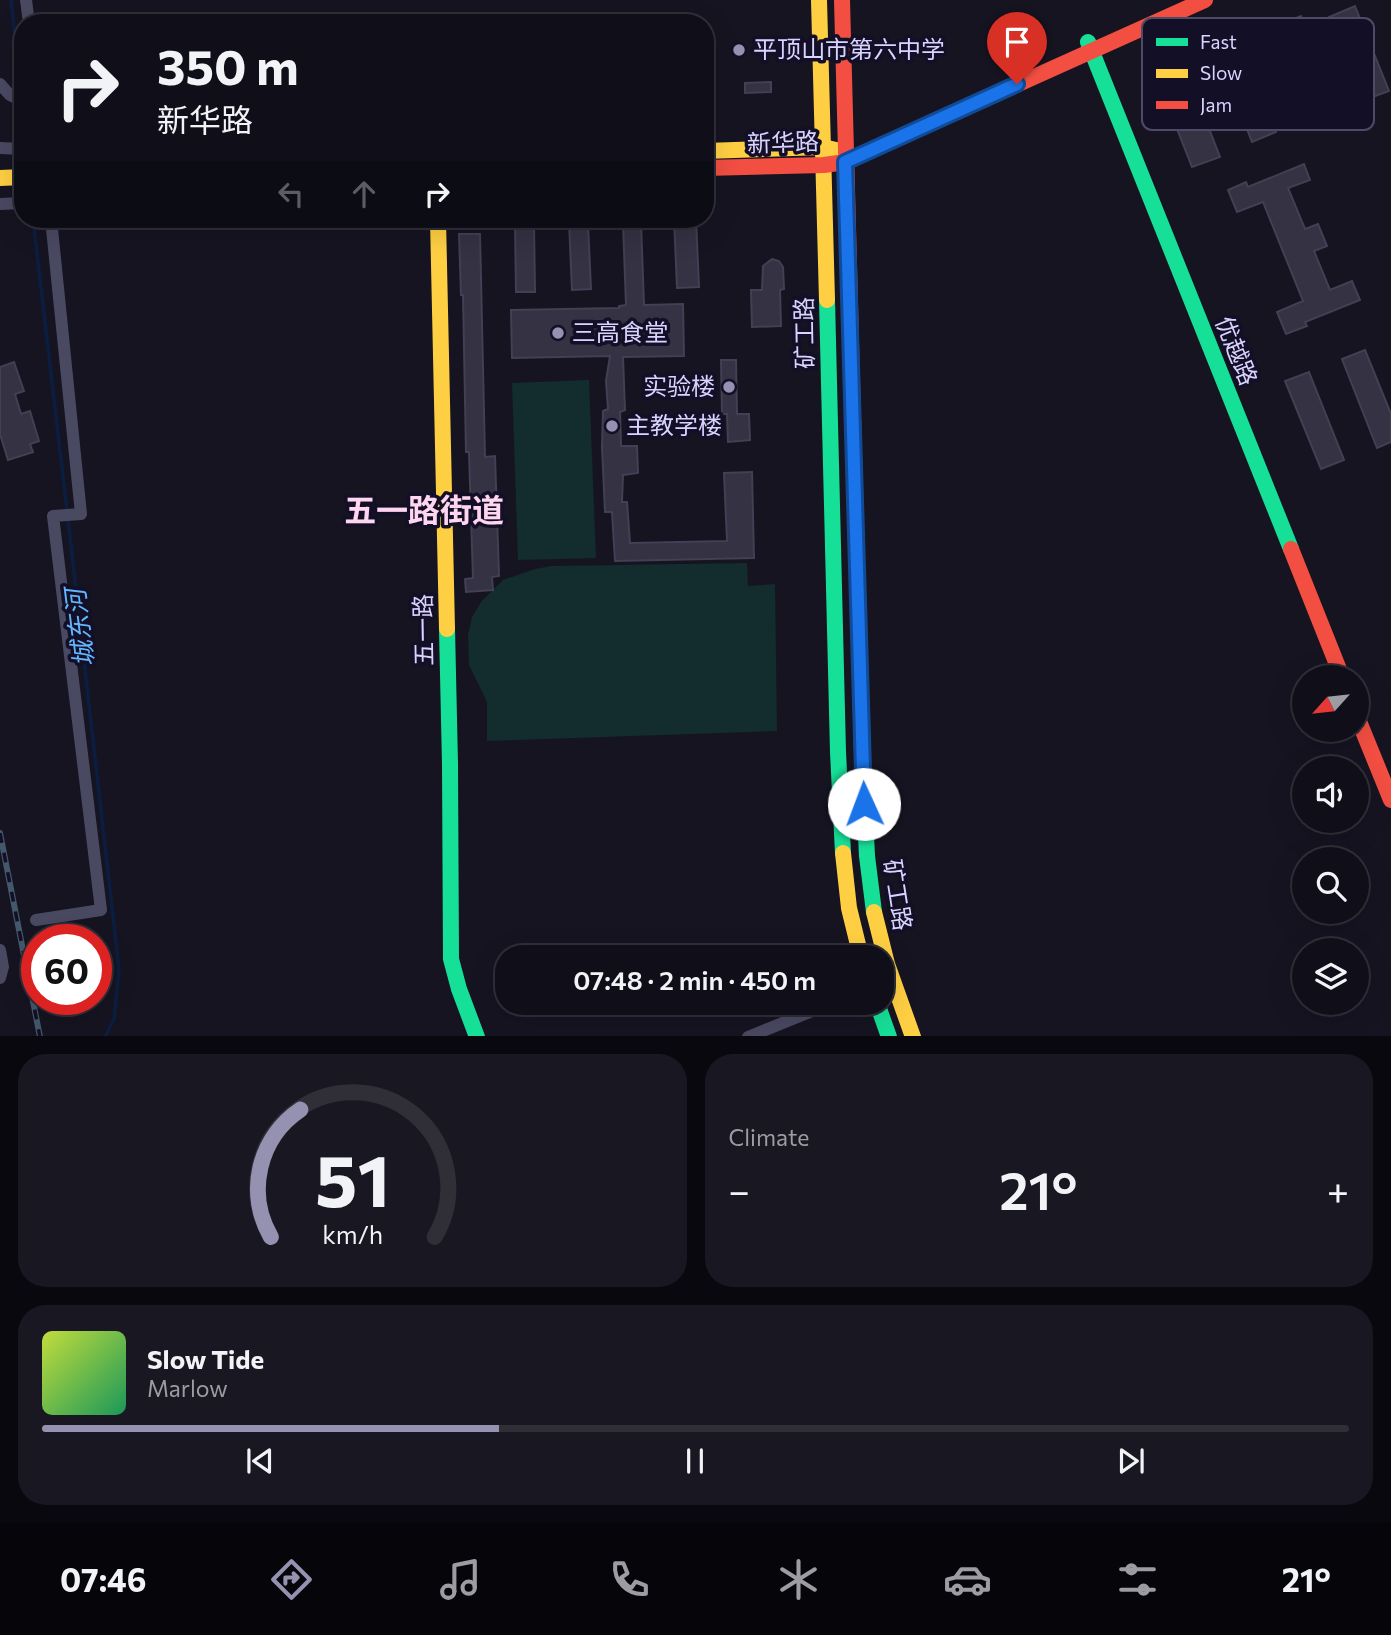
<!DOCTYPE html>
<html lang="en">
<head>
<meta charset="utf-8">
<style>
	:root { --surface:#100f19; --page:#191822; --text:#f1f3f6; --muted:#9c9ca2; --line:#302f38; --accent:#9591b1 }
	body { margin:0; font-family:Commissioner,"Noto Sans SC",sans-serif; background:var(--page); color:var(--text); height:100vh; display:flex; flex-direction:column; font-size:26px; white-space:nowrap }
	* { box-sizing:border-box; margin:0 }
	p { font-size:23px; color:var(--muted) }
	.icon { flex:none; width:38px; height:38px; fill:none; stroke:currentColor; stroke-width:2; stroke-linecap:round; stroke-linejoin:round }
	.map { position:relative; height:1036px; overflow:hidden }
	.details { display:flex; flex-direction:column; gap:18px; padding:18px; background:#09080e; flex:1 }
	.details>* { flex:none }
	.guide { position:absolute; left:14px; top:14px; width:700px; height:214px; border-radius:28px; box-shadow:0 7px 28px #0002,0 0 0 2px var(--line); background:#100f19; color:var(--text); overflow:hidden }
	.needle { width:46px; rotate:243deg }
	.controls { position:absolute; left:1292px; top:665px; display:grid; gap:14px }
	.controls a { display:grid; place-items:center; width:77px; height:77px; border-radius:50%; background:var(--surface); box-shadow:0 7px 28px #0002,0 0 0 2px var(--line); font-size:35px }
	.speed { position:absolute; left:21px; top:924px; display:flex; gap:14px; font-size:35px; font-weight:700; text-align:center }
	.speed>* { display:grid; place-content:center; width:91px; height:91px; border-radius:50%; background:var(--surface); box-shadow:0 7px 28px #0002,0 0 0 2px var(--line); line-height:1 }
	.speed .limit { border:10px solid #d22; background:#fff; color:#111 }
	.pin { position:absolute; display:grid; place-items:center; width:60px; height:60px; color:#fff; margin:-72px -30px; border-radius:50% 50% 50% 0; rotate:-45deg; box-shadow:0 0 7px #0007 }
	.pin .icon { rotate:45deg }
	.me { position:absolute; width:77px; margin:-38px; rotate:358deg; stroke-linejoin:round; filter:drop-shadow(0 0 5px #0008) }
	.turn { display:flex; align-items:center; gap:24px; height:147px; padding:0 28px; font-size:32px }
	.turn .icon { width:91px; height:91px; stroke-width:2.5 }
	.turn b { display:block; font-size:49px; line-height:60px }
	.lanes { display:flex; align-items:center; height:66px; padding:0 28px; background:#0003; justify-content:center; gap:35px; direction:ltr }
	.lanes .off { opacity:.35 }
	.big { font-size:52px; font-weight:600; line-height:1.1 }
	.details .tile { flex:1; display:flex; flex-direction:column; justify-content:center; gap:10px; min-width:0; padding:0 24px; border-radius:28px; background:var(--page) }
	.details .dial { align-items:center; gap:0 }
	.dial svg { height:182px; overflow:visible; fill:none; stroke:var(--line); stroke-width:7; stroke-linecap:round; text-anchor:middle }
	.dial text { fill:var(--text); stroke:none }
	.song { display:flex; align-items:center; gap:21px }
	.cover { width:84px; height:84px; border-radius:10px; background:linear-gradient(135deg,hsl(70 70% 55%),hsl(150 70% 35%)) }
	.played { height:7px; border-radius:4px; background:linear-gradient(90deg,var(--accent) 35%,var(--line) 35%) }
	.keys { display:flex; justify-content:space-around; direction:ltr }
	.heat { display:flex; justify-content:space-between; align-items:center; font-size:38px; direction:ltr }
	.details .tiles { flex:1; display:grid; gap:18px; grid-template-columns:1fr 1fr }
	.tile:last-child { grid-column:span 2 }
	.trip { position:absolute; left:495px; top:945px; width:399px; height:70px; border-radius:28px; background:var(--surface); box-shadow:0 7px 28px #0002,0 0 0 2px var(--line); font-weight:600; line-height:70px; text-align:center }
	.tab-bar { display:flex; height:112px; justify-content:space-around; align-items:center; background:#06060a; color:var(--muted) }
	.tab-bar .icon { width:49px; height:49px }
	.tab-bar .active { color:var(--accent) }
	.tab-bar b { font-size:32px; color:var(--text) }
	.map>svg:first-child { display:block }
	.green { fill:#132c2d }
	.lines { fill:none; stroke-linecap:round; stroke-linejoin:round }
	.stream { stroke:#0b1e41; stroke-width:3.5 }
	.building { fill:#343243; stroke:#433f54; stroke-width:2 }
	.street { stroke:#4a4962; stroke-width:12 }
	.fast { stroke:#16e098; stroke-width:16 }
	.slow { stroke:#ffcf43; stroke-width:16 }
	.jam { stroke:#f24e42; stroke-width:16 }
	.rail-casing { stroke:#43596b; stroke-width:6 }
	.rail { stroke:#130f26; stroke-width:3.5; stroke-dasharray:10; stroke-linecap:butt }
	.route-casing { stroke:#114b97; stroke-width:18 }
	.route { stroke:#1a73e8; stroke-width:12 }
	.poi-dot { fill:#9591b1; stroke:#130f26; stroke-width:2.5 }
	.labels { text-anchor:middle; stroke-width:7; stroke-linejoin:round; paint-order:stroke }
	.poi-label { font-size:24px; fill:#d9d4ff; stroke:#130f26; text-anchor:start }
	.street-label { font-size:24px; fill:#d9d4ff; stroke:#130f26 }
	.water-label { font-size:26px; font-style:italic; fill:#62b6ff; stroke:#130f26 }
	.district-label { font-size:32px; font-weight:bold; fill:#ffd6f0; stroke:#130f26 }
	.key { fill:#130f26; stroke:#4e4a67; stroke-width:2 }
	.key-label { font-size:19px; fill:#d9d4ff }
</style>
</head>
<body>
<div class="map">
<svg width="1391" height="1037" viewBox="0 0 1391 1037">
	<rect width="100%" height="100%" fill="#161421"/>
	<!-- green -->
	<g class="green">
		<polygon points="589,380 596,558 518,560 512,383"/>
		<polygon points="747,563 748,586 775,584 777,731 487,741 487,702 469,665 468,635 472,617 481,602 503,580 535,569 551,566"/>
	</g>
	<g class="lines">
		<!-- stream -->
		<g class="stream">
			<polyline points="11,0 21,97"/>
			<polyline points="22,104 23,116"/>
			<polyline points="33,219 67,511"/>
			<polyline points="68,519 119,969 114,1019 105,1037"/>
		</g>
	</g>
	<!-- building -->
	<g class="building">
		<polygon points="1355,6 1389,91 1362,101 1329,17"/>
		<polygon points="1301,16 1336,107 1305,119 1269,29"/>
		<polygon points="1241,44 1276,132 1252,142 1217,53"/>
		<polygon points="1185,67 1220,157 1192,167 1157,78"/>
		<polygon points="771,82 771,92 745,93 745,83"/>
		<polygon points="1304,164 1310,180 1288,188 1305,229 1318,224 1327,246 1314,251 1330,290 1352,281 1360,300 1305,322 1307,326 1286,334 1277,312 1303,301 1263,202 1237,212 1228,190 1246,182 1248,187"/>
		<polygon points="674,219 696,219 699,287 677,288"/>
		<polygon points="569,222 588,224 591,289 572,290"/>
		<polygon points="641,222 644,305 683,304 684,356 623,357 625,410 620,412 621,446 637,446 638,473 623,475 622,502 627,502 630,543 727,541 724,473 752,472 754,558 615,561 612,512 605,512 602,447 603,411 608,409 606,381 610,356 512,358 511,310 619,308 619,306 626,305 623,223"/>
		<polygon points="515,225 534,225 535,292 516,292"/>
		<polygon points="459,234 480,234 485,457 495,456 499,576 492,577 493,590 466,592 465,579 473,578 469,452 466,452 463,295 461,295"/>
		<polygon points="772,259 779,261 783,267 784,289 780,290 781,326 752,327 751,290 762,290 763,266"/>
		<polygon points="1365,350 1391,414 1391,442 1377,448 1342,359"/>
		<polygon points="721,360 736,360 737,414 749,414 750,440 728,442 727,414 722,414"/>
		<polygon points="14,362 24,391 15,394 21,414 30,411 39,441 30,444 33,452 8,460 0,434 0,367"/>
		<polygon points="1309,372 1344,460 1321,469 1285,381"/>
	</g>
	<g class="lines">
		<!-- street -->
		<g class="street">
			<polyline points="26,0 29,23"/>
			<polyline points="0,84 10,95 23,102"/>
			<polyline points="0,148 23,149"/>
			<polyline points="0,204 23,203"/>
			<polyline points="36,920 101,910 53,516 81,514 51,219"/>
			<polyline points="0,950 3,967 0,978"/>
			<polyline points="748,1037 832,1003"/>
		</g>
		<!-- fast -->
		<g class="fast">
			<polyline points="1088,42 1291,549"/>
			<polyline points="827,300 838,752 843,853"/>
			<polyline points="853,417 862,752 867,856 874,912"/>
			<polyline points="447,629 450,764 451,959 459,989 477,1037"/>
			<polyline points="877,1003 889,1037"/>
		</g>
		<!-- slow -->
		<g class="slow">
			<polyline points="819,0 827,300"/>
			<polyline points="705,151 823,147 836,150"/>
			<polyline points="0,178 23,177"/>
			<polyline points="438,219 447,629"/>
			<polyline points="843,853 849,908 861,957"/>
			<polyline points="874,912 887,964 913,1037"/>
		</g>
		<!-- jam -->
		<g class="jam">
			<polyline points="842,0 853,417"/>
			<polyline points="705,168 824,165 845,162 1205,0"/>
			<polyline points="1291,549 1342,677"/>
			<polyline points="1356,714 1391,800"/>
		</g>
		<!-- rail casing -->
		<g class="rail-casing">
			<polyline id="rail" points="0,833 40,1037"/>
		</g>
		<!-- rail -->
		<use href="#rail" class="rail"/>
	</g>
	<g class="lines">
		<!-- route casing -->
		<g class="route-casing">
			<polyline id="route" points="864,804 845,162 1017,84"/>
		</g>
		<!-- route -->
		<use href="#route" class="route"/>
	</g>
	<!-- markers -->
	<g class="poi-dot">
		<circle cx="739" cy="50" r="7"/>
		<circle cx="558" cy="333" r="7"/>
		<circle cx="729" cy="387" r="7"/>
		<circle cx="612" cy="426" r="7"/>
	</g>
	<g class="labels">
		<!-- poi labels -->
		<g class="poi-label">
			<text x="753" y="58">平顶山市第六中学</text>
			<text x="572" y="341">三高食堂</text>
			<text x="715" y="395" text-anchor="end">实验楼</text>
			<text x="626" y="434">主教学楼</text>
		</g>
		<!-- street labels -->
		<g class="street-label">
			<text transform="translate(783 143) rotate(-2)" y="8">新华路</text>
			<text transform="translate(805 333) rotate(-91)" y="8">矿工路</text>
			<text transform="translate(1236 351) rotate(68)" y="8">优越路</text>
			<text transform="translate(424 630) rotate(-91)" y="8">五一路</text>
			<text transform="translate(897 895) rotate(81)" y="8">矿工路</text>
		</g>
		<!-- water labels -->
		<g class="water-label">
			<text transform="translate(80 628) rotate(-97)" y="9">城东河</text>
		</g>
		<!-- district labels -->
		<g class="district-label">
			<text x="424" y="522">五一路街道</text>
		</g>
	</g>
	<!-- legend -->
	<rect x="1142" y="18" width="232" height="112" rx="10" class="key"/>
	<rect x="1156" y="38" width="32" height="8" fill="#16e098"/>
	<rect x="1156" y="69" width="32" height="9" fill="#ffcf43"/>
	<rect x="1156" y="101" width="32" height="8" fill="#f24e42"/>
	<g class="key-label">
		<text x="1200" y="49">Fast</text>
		<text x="1200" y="80">Slow</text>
		<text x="1200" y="112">Jam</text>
	</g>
</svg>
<div class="controls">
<a><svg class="needle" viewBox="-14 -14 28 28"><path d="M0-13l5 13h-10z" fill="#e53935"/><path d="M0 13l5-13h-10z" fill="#9c9ca2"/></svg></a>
<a><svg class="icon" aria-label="sound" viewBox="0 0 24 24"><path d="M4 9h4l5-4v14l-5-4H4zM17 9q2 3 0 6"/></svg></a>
<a><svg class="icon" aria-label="search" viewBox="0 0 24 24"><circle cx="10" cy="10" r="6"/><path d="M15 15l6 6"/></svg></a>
<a><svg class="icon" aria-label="layers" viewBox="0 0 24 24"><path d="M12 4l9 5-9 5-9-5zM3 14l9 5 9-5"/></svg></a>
</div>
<div class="speed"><div class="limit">60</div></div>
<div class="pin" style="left:1017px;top:84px;background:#d93025"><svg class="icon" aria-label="arrive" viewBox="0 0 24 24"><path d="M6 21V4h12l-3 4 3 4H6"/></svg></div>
<svg class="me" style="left:864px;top:804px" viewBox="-20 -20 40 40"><circle r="19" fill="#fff"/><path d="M0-13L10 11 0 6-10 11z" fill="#1a73e8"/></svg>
<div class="trip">07:48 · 2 min · 450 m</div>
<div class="guide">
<div class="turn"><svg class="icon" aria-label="right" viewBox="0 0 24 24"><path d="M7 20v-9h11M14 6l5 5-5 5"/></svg><div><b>350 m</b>新华路</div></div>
<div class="lanes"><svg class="icon off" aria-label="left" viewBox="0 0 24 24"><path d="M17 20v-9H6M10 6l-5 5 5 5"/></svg><svg class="icon off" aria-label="ahead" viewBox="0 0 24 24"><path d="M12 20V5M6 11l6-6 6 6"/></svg><svg class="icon" aria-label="right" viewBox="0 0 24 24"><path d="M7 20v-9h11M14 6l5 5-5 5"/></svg></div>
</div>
</div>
<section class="details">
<div class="tiles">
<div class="tile dial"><svg viewBox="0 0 100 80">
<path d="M14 69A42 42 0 1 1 86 69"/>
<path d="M14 69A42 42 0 0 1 27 13" stroke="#9591b1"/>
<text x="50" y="56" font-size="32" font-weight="700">51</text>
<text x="50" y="72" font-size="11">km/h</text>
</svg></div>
<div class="tile"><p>Climate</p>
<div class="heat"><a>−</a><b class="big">21°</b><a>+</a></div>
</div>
<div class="tile">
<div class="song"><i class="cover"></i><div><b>Slow Tide</b><p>Marlow</p></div></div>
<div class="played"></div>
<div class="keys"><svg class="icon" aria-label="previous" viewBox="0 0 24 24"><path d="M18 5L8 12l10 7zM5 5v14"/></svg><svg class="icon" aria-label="pause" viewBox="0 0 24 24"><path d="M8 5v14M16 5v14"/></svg><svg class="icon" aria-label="next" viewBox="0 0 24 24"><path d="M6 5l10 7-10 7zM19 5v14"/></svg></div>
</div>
</div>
</section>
<nav class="tab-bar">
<b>07:46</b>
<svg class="icon active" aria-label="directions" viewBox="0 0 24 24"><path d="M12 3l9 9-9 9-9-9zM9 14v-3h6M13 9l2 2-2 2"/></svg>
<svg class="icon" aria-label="music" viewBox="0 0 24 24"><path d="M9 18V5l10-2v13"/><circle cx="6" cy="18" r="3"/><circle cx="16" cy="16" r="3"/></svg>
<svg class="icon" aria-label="phone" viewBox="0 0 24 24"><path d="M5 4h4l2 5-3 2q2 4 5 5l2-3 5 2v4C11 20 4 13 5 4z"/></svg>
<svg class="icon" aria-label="climate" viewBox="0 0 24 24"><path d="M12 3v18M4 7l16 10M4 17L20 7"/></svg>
<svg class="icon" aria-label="car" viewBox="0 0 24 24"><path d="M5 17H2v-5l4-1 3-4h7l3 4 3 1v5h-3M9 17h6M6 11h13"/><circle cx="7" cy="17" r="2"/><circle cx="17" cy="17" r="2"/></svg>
<svg class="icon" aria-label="filters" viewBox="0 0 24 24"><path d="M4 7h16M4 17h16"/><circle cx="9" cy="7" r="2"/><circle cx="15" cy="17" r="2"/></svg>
<b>21°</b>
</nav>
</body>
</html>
